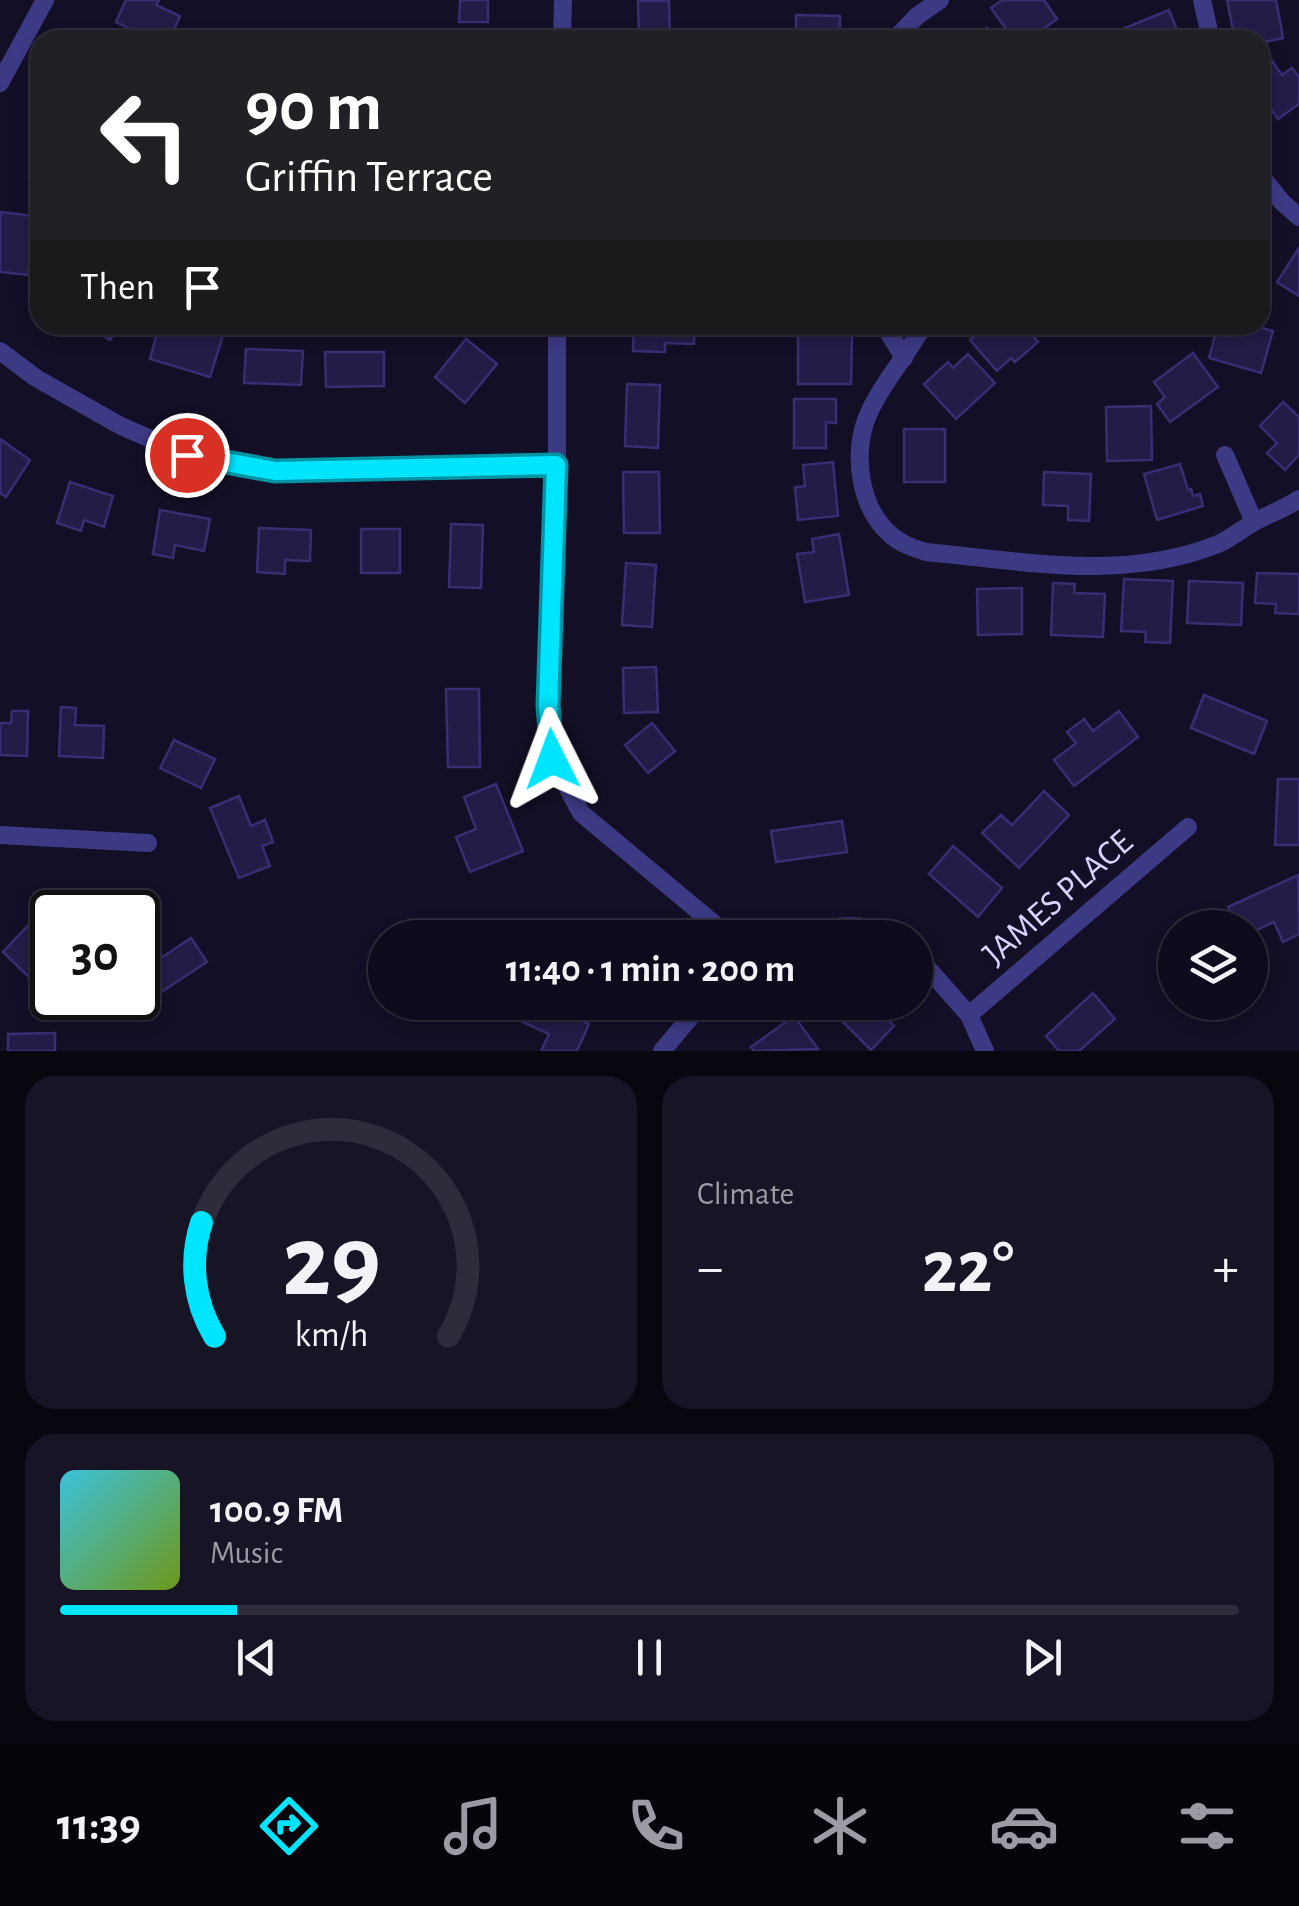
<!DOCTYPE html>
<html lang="en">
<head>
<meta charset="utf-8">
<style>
	:root { --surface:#0e0b1c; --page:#171425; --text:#f1f3f6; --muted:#9b9ba3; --line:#2e2b3b; --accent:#00e5ff }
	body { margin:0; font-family:"Alegreya Sans",sans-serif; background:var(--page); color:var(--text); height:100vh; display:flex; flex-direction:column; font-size:38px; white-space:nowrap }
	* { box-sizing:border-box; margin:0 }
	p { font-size:32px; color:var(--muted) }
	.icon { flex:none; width:55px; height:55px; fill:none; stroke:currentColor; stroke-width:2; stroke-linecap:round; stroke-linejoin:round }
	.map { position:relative; height:1051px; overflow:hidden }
	.details { display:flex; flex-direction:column; gap:25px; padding:25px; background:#08060f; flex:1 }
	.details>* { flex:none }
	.banner { position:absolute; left:30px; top:30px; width:1240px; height:305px; border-radius:30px; box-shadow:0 5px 15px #0003,0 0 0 2px var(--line); background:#202124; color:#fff; overflow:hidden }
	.controls { position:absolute; left:1158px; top:910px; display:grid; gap:20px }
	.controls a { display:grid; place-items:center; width:110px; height:110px; border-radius:50%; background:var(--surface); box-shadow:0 5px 15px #0003,0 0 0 2px var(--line); font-size:50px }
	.speed { position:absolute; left:30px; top:890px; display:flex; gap:20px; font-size:50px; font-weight:700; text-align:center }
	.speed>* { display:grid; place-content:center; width:130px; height:130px; border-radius:50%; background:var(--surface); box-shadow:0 5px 15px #0003,0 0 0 2px var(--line); line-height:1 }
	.speed .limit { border:5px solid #111; border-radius:15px; background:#fff; color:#111 }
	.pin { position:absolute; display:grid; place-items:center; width:85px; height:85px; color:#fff; margin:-42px; border:5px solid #fff; border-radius:50%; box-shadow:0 2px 10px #0007 }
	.me { position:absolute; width:110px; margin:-55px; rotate:357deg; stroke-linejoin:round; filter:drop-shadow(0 0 8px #0008) }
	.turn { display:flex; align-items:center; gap:35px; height:210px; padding:0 50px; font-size:45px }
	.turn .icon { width:130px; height:130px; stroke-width:2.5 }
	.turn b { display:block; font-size:70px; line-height:85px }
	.then { display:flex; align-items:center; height:95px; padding:0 50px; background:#0003; gap:20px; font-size:38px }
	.big { font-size:75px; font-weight:600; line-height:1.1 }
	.details .card { flex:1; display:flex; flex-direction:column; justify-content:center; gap:15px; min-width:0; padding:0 35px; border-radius:30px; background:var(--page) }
	.details .dial { align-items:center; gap:0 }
	.dial svg { height:260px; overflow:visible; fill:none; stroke:var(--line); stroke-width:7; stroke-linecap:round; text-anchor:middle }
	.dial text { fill:var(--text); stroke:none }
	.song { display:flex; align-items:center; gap:30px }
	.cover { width:120px; height:120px; border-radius:15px; background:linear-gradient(135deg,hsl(190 70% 55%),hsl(80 70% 35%)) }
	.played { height:10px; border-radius:5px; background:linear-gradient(90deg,var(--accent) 15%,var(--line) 15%) }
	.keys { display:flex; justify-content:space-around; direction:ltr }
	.heat { display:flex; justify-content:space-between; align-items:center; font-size:55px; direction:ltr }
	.details .tiles { flex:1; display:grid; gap:25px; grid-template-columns:1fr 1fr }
	.card:last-child { grid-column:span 2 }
	.trip { position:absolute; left:368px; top:920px; width:565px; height:100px; border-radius:50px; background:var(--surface); box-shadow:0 5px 15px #0003,0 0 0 2px var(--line); font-weight:600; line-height:100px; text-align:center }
	.tab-bar { display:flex; height:160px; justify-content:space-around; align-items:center; background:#06040b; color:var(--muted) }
	.tab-bar .icon { width:70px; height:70px }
	.tab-bar .selected { color:var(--accent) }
	.tab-bar b { font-size:45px; color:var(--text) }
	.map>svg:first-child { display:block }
	.building { fill:#241b47; stroke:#3b2d73; stroke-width:2.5 }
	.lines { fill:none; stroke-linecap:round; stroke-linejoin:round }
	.minor { stroke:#3d3a85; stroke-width:18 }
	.route-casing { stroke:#0095a6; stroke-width:25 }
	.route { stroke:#00e5ff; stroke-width:18 }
	.labels { text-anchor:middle; stroke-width:10; stroke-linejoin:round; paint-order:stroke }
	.street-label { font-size:35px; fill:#d9d4ff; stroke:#130f26 }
</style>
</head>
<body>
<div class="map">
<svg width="1299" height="1051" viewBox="0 0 1299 1051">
	<rect width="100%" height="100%" fill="#130f26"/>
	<!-- building -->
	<g class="building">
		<polygon points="126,0 159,0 156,5 180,16 169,40 152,40 116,22"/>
		<polygon points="460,0 488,0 488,22 459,22"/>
		<polygon points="1002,0 1044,0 1057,19 1028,40 1014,40 991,8"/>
		<polygon points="1227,0 1276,0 1283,38 1260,43 1260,40 1235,40"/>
		<polygon points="638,1 669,1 670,40 639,40"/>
		<polygon points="1169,10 1181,40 1122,40 1118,31"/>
		<polygon points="796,15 840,16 840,40 796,40"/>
		<polygon points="987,28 994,40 947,40 962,31 968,40"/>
		<polygon points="1272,61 1282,75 1292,68 1299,77 1299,104 1278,119 1268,105 1261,110 1260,108 1260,69"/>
		<polygon points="40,153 40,181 29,176"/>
		<polygon points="0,212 35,216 28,275 0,272"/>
		<polygon points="1299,248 1299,296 1277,282"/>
		<polygon points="88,325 120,325 110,340"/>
		<polygon points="174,325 190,325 223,335 210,377 150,359 159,326 173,330"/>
		<polygon points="634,325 695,325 694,344 665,343 665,352 633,351"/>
		<polygon points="987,325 1023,325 1038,342 1015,362 1011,358 997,371 970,340"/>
		<polygon points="1218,325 1253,325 1273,331 1261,373 1209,358"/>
		<polygon points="798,334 852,334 851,384 798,384"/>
		<polygon points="466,339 497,364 465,403 435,377"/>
		<polygon points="246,349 303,351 301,385 244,383"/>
		<polygon points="325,352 384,352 384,386 326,387"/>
		<polygon points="1193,353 1218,387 1170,422 1157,404 1165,397 1154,382"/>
		<polygon points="968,354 995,383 956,419 924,384 948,362 953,368"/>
		<polygon points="627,384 660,385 658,448 625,446"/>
		<polygon points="794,399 836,399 836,423 826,422 826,448 794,448"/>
		<polygon points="1283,402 1299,417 1299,455 1285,470 1267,453 1277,443 1260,426"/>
		<polygon points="1151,406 1152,460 1107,461 1106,407"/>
		<rect x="904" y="429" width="41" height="53"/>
		<polygon points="0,439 30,460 6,497 0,493"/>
		<polygon points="833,462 838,516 798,520 795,487 805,486 803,465"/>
		<polygon points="1180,464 1188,490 1191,489 1193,496 1200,494 1203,506 1157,520 1144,474"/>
		<polygon points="623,472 659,472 660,533 624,533"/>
		<polygon points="1044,472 1091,474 1089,521 1068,520 1068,506 1043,505"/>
		<polygon points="70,482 113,496 104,527 84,520 81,531 57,523"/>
		<polygon points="160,510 210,519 204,551 175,545 173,558 153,554"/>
		<polygon points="451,524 483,525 481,588 449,587"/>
		<polygon points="259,528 311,530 310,561 285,560 285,574 257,572"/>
		<rect x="361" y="529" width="39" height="44"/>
		<polygon points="839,534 849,595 805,602 797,554 814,552 812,539"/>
		<polygon points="626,563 656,565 652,627 622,625"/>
		<polygon points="1257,573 1299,574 1299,614 1275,613 1276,604 1255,603"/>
		<polygon points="1124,579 1173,581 1170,643 1145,642 1146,632 1121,631"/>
		<polygon points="1189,581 1243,583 1241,625 1187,623"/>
		<polygon points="1053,583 1075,584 1074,593 1105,594 1103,637 1051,635"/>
		<polygon points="1022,588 1022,634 978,635 977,589"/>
		<polygon points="656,667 658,712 624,713 623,668"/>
		<polygon points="446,689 479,689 480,767 448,767"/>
		<polygon points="1204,695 1267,721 1254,754 1191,728"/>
		<polygon points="61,707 76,708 75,725 104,726 103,758 59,756"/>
		<polygon points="12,711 28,711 27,756 0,755 0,723 11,723"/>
		<polygon points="1119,711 1138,737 1074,786 1054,760 1076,743 1067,732 1084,719 1093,731"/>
		<polygon points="652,723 675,751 648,773 625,745"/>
		<polygon points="174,740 215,759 201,788 160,768"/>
		<polygon points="1278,779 1299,779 1299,845 1275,845"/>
		<polygon points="496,784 523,851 470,872 456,837 476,829 464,797"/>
		<polygon points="1044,791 1069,815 1019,868 982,833 1001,815 1012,825"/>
		<polygon points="239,796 251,826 265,820 273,842 262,846 270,866 239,878 210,808"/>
		<polygon points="842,821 847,852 776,862 771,831"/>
		<polygon points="953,846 1002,888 978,917 929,874"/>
		<polygon points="1298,875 1299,934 1283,942 1274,922 1250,933 1250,928 1237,928 1228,907"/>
		<polygon points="36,917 52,933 52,942 43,952 52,962 34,982 3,952"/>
		<polygon points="191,938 207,962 158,994 143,970"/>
		<polygon points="1093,993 1115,1019 1079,1051 1059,1051 1046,1036"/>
		<polygon points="516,1002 526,1002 533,1006 535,1002 541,1002 589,1024 577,1051 541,1051 549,1034 510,1016"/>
		<polygon points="841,1002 871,1002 894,1026 871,1050 832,1011"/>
		<polygon points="794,1016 818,1049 754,1051 751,1047"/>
		<polygon points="55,1033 55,1051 8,1051 8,1034"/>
	</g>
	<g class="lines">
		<!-- minor -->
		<g class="minor">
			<polyline points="1202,0 1211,40"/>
			<polyline points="562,40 563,0"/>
			<polyline points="894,40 917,16 940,0"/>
			<polyline points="0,83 45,0"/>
			<polyline points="1260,175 1282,202 1299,217"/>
			<polyline points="557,325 557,465 549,705 552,759 581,813 731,938"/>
			<polyline points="884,325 904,358"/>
			<path d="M927,325L919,333C902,362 878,389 866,420C853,457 860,509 891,535C901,544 913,548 926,552C1023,561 1124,582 1218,544C1232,538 1244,527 1258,520C1272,513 1286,508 1299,499"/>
			<polyline points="0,351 36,378 121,426 187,455 275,471 557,465"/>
			<polyline points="1225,455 1254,522"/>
			<polyline points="0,835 148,843"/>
			<path d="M801,938C831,924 863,921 892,938"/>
			<polyline points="915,954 969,1015 985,1051"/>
			<polyline points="969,1015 1188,827"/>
			<polyline points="662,1051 703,1002"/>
		</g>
	</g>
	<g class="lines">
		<!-- route casing -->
		<g class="route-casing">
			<polyline id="route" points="187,455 275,471 556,465 548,705 552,759"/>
		</g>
		<!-- route -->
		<use href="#route" class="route"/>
	</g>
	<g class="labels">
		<!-- street labels -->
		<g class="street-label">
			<text transform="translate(1057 897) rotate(-41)" y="12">JAMES PLACE</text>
		</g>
	</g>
</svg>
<div class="controls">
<a><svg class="icon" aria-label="layers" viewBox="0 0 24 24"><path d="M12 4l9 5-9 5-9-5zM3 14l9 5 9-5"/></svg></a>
</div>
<div class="speed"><div class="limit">30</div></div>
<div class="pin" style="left:187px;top:455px;background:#d93025"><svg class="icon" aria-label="arrive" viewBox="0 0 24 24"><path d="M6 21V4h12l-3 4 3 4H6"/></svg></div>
<svg class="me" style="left:552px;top:759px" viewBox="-20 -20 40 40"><path d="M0-17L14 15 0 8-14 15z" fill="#00e5ff" stroke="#fff" stroke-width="4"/></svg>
<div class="trip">11:40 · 1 min · 200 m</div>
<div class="banner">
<div class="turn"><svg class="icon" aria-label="left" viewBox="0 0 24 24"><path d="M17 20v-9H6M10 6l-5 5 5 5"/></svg><div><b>90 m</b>Griffin Terrace</div></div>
<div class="then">Then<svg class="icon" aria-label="arrive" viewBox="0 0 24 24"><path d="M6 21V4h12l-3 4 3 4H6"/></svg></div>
</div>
</div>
<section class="details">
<div class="tiles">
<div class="card dial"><svg viewBox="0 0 100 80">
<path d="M14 69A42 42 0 1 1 86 69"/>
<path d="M14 69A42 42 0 0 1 10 34" stroke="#00e5ff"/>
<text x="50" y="56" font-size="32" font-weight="700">29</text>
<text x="50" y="72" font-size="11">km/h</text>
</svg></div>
<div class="card"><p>Climate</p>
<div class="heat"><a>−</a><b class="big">22°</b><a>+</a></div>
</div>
<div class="card">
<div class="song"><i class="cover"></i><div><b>100.9 FM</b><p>Music</p></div></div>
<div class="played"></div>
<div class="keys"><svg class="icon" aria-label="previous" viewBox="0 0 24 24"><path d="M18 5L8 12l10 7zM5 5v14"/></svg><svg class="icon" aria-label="pause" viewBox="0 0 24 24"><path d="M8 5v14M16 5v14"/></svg><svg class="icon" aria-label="next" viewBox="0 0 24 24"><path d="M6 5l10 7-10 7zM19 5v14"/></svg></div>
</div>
</div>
</section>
<nav class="tab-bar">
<b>11:39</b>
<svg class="icon selected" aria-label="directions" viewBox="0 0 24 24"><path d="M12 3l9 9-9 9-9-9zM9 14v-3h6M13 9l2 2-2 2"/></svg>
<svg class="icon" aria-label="music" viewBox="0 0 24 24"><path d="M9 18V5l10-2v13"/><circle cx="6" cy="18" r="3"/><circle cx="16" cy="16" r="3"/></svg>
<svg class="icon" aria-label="phone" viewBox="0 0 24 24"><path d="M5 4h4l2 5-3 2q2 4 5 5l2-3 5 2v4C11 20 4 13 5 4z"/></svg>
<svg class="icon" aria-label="climate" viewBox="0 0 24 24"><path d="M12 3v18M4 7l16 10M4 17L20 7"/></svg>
<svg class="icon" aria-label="car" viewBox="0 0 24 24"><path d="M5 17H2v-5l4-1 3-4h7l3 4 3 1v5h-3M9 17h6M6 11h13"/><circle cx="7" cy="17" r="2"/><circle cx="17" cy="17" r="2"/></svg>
<svg class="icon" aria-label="filters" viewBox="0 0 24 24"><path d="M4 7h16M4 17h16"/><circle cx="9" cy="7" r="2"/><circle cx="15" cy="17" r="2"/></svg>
</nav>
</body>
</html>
